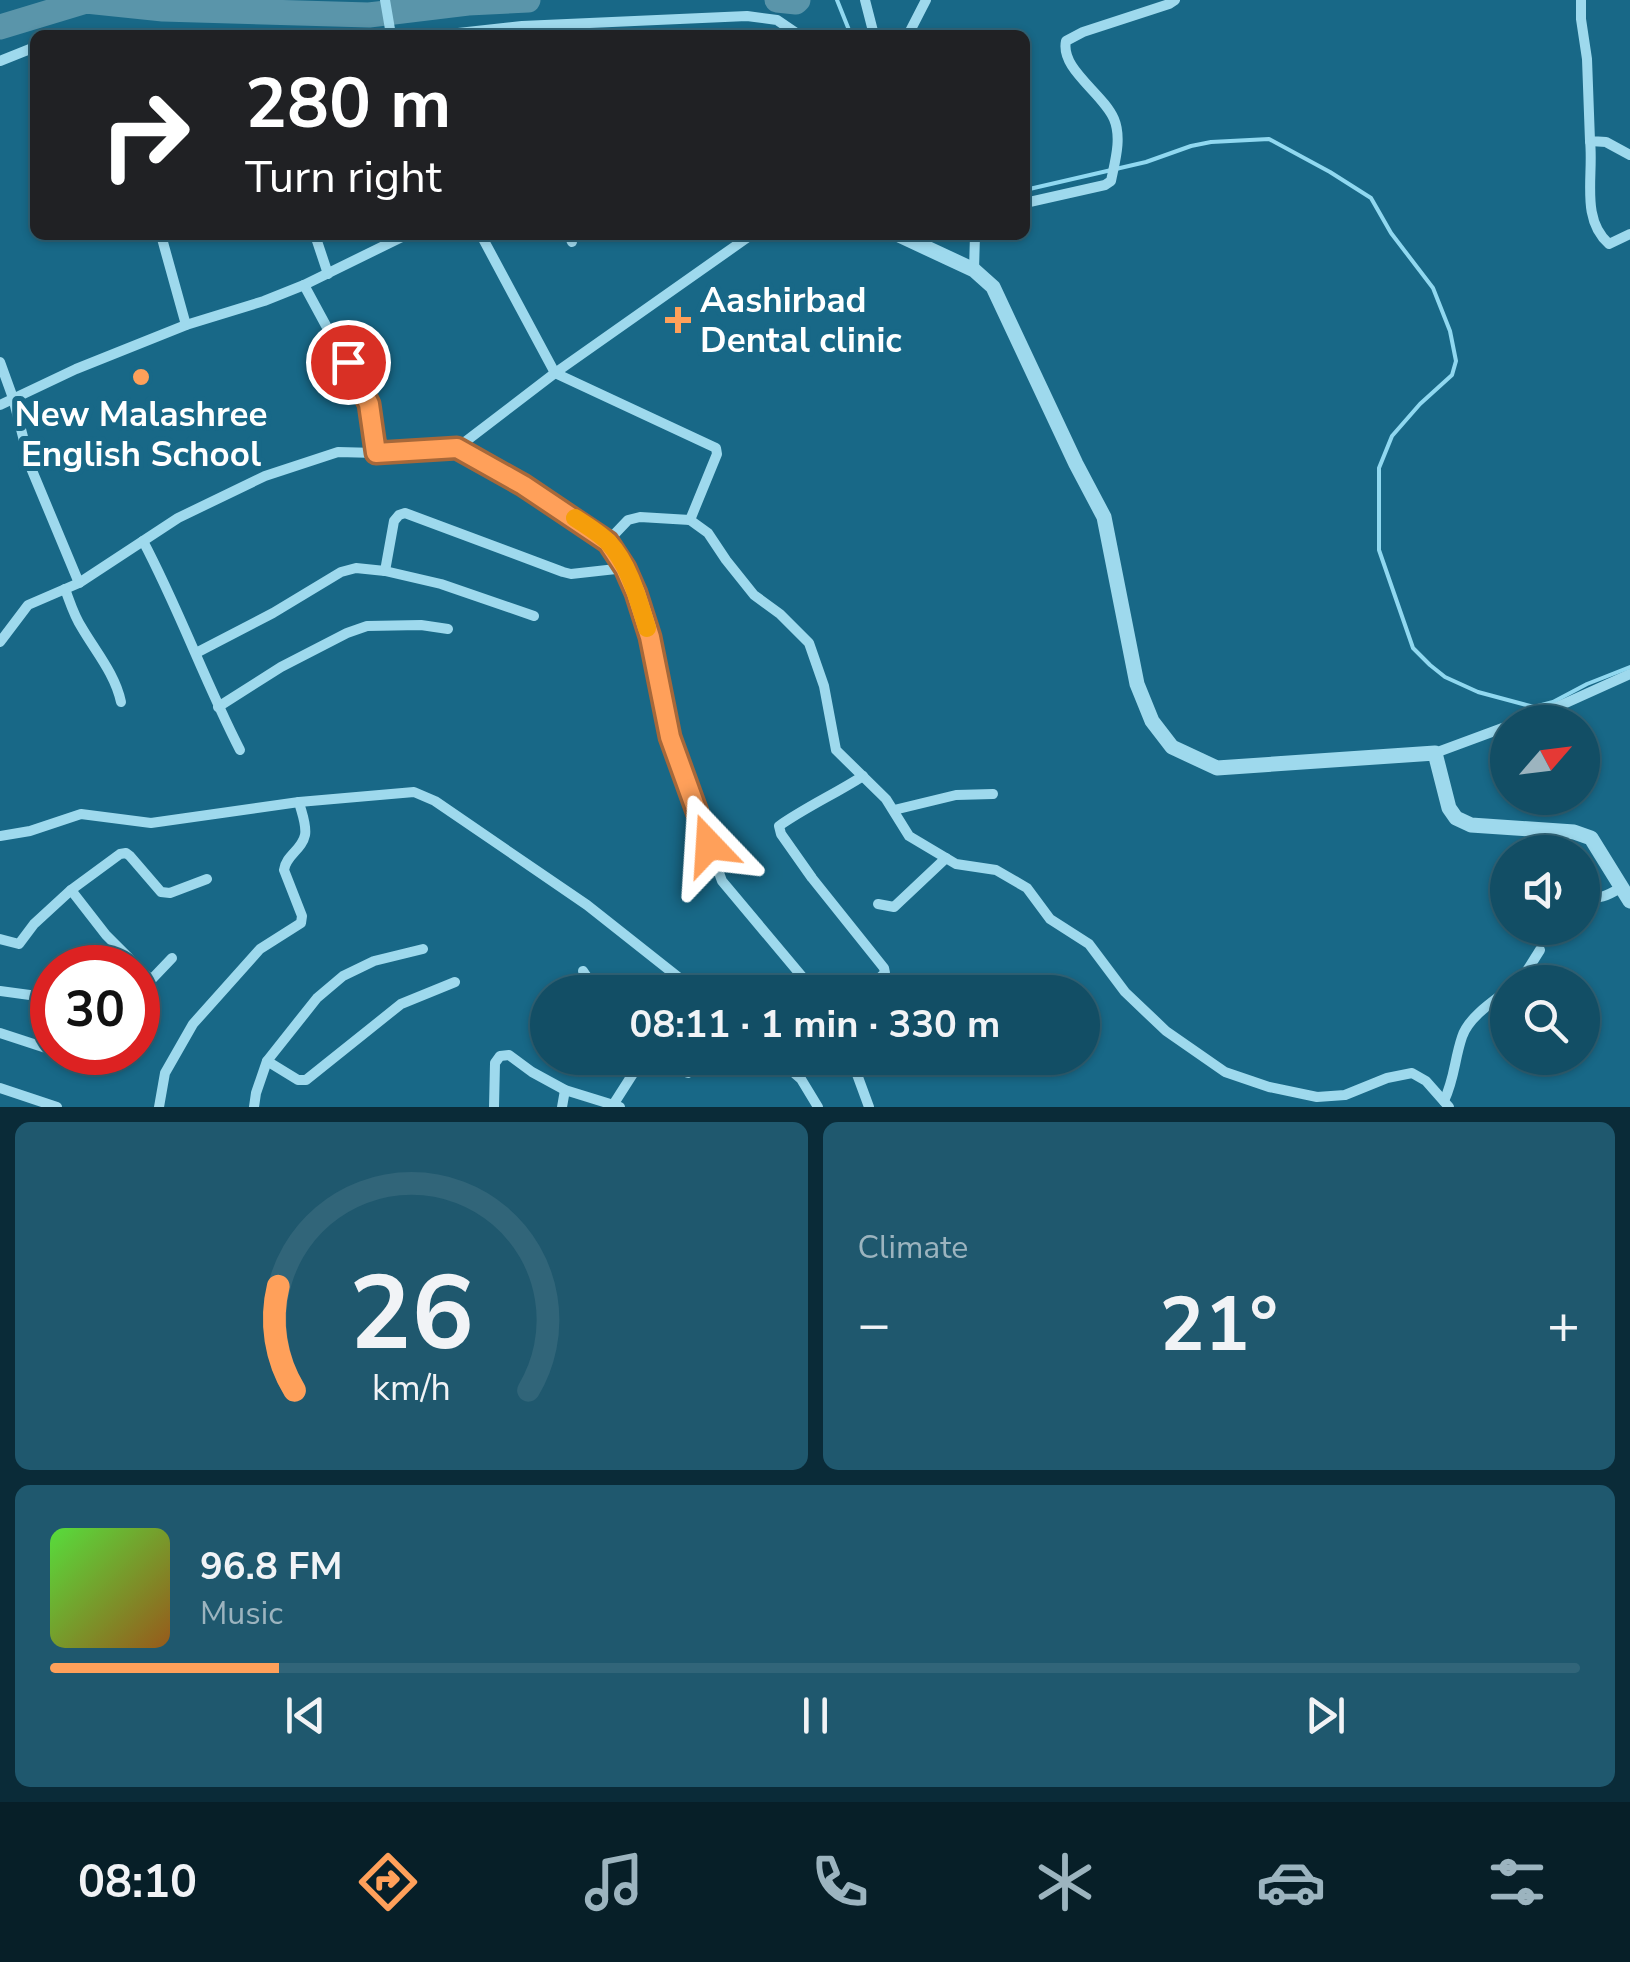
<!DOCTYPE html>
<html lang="en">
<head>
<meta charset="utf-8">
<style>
	:root { --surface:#124e65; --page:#1f586e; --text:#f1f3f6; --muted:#9cb4bf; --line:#316579; --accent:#ffa05a }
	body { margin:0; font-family:"Nunito Sans",sans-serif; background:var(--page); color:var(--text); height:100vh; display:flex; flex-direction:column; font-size:38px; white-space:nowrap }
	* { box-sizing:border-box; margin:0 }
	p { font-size:32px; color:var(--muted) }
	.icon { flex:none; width:55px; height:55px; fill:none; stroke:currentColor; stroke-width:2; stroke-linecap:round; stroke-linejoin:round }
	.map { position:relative; height:1107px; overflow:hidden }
	.side { display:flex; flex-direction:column; gap:15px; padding:15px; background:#0a2b38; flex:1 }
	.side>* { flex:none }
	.top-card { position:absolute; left:30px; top:30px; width:1000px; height:210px; border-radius:15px; box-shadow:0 2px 8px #0004,0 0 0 2px var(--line); background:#202124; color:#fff; overflow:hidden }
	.needle { width:65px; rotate:62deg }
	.buttons { position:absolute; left:1490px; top:705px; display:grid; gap:20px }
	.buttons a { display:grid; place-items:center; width:110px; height:110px; border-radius:50%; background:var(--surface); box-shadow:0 2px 8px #0004,0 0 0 2px var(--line); font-size:50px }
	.speed { position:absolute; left:30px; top:945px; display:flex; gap:20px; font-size:50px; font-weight:700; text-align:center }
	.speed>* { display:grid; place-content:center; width:130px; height:130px; border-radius:50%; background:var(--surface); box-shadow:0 2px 8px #0004,0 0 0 2px var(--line); line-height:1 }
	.speed .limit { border:15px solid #d22; background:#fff; color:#111 }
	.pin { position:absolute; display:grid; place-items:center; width:85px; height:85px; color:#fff; margin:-42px; border:5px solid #fff; border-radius:50%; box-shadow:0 2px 10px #0007 }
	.me { position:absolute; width:110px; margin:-55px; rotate:340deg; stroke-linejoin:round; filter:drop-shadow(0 0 8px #0008) }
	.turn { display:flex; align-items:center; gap:35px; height:210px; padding:0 50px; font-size:45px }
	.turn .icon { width:130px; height:130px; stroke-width:2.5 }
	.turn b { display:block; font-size:70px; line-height:85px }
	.big { font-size:75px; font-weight:700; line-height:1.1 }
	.side .widget { flex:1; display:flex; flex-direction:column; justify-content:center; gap:15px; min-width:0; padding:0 35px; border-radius:15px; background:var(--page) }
	.side .dial { align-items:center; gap:0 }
	.dial svg { height:260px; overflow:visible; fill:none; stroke:var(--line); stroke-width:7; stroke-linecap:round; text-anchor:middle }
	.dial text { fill:var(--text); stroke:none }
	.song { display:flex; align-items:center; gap:30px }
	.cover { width:120px; height:120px; border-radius:15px; background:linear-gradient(135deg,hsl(110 70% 55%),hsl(30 70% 35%)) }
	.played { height:10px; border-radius:5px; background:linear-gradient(90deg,var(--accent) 15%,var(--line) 15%) }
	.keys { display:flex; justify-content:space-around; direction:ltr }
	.heat { display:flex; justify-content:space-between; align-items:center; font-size:55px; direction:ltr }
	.side .tiles { flex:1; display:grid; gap:15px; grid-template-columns:1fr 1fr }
	.widget:last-child { grid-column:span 2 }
	.trip { position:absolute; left:530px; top:975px; width:570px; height:100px; border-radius:50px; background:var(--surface); box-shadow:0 2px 8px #0004,0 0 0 2px var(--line); font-weight:700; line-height:100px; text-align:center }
	.menu { display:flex; height:160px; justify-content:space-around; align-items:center; background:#071f28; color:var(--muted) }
	.menu .icon { width:70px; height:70px }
	.menu .active { color:var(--accent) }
	.menu b { font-size:45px; color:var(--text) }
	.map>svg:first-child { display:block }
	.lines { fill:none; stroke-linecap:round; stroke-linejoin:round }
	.stream { stroke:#90d8f0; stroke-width:4 }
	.river { stroke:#5a95aa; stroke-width:25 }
	.minor { stroke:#9ed9ed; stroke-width:10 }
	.tertiary { stroke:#9ed9ed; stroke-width:15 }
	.route-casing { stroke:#a6683a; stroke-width:25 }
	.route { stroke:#ffa05a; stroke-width:18 }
	.slow { stroke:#f59e0b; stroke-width:18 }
	.poi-dot { fill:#ffa05a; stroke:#186887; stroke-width:4 }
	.labels { text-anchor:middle; stroke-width:10; stroke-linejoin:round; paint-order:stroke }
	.poi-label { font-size:35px; font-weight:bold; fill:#fff; stroke:#186887; text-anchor:start }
</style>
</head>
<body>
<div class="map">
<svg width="1630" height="1107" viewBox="0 0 1630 1107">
	<rect width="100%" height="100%" fill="#186887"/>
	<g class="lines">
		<!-- stream -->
		<g class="stream">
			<polyline points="837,0 851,35"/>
			<polyline points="1025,190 1146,162 1191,146 1211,142 1269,139 1330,172 1371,198 1391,233 1433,288 1450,331 1456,361 1452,375 1420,404 1392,436 1379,468 1379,550 1413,648 1430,665 1445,677 1478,692 1534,707 1553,702 1587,684 1630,667"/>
		</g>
		<!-- river -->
		<g class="river">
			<polyline points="777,0 796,2 798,0"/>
			<polyline points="0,27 86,1 163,9 369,15 468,3 528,0"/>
		</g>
		<!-- minor -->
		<g class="minor">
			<polyline points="385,0 391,35"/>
			<polyline points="865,0 874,35"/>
			<polyline points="1581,0 1581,19 1587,59 1590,141 1606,142 1630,155"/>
			<polyline points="440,35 522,26 747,16 777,20 799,35"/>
			<polyline points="908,35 926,0"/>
			<polyline points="0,61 35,47"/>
			<path d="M1590,141C1594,175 1580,219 1609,244L1630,234"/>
			<path d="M1025,203L1105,185L1111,181C1115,161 1122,138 1114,119C1103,93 1060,69 1066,41L1083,32L1169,4L1175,0"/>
			<polyline points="161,235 186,325"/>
			<polyline points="315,235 328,274"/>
			<polyline points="481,235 555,373 716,448 717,454 690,520"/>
			<polyline points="569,235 572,242"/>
			<polyline points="974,270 975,235"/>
			<polyline points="304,285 369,405 376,453"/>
			<polyline points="0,362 13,398 31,468 79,583"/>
			<polyline points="0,405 76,369 186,325 264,301 304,285 406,235"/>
			<polyline points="457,448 523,485 608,541 625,568 636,593 650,637 670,737 722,881 815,992"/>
			<path d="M143,541C179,609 205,682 240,750"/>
			<polyline points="608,541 628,520 640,517 690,520 708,533 726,560 754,595 780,614 809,643 824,686 836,750 886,799 909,836 956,864 996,870 1027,888 1050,919 1089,944 1125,992 1166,1031 1225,1072 1269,1087 1317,1097 1345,1095 1387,1078 1412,1073 1426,1081 1449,1107"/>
			<polyline points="385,571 441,584 534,616"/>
			<path d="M65,589C70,602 74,616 82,628C96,652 115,674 121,702"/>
			<polyline points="0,642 28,605 79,583 178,518 265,476 338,452 376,453 457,448 555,373 751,235"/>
			<polyline points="196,653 273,613 341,572 356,568 385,571 394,521 399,515 405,513 563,572 571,574 625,568"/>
			<polyline points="218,707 281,667 347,633 367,626 421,625 448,629"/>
			<polyline points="1516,722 1557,707 1630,674"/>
			<polyline points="1435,753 1508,726"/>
			<path d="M863,776C835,794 806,807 779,826L781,834L812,878L884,968L885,973L864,992"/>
			<polyline points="894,810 956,795 993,794"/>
			<polyline points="0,836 30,831 81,814 151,823 299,802 414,792 435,801 587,905 697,992"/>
			<polyline points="1553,852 1555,831"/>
			<polyline points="71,890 106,935 151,980 138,1000"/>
			<path d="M1582,896C1597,902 1610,894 1622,887"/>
			<polyline points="878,904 894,907 946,858"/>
			<polyline points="0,939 19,944 34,924 71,890 120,854 126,853 130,856 161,892 170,893 207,879"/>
			<polyline points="583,971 597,992"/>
			<polyline points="151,980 172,958"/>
			<polyline points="1517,982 1523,977 1540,950"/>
			<polyline points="0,991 52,998"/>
			<polyline points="0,1033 52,1050"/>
			<polyline points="58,1052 75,1058"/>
			<polyline points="654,1058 688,1073"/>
			<polyline points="777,1058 801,1079 818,1107"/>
			<polyline points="851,1058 869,1107"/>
			<polyline points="267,1061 298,1080 306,1080 401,1004 455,982"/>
			<polyline points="0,1088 57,1107"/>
			<path d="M1444,1101C1455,1077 1454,1061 1462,1037C1468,1018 1492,1002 1508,990"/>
			<polyline points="613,1105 643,1058"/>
			<path d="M159,1107L165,1073L193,1024L260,949L301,923L302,916L284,870C286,855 302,850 305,835C307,825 301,811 299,802"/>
			<polyline points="254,1107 256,1093 267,1061 317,998 343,976 374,961 423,949"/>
			<polyline points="494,1107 495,1063 500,1056 509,1055 532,1072 565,1090 620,1107"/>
			<polyline points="562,1107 565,1090"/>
		</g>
		<!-- tertiary -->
		<polyline class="tertiary" points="899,235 974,270 993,287 1076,464 1104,517 1137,684 1152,721 1172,747 1217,768 1435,753 1449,808 1456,818 1471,825 1574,832 1591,838 1630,901"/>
	</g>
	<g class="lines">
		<!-- route casing -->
		<g class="route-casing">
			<polyline id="route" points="348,362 369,404 376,453 457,448 523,485 608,542 625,568 636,593 650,637 670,737 709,845"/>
		</g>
		<!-- route -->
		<use href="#route" class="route"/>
		<!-- slow -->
		<path class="slow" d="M575,518C586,525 599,533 608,542C629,564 638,599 647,628"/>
	</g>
	<!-- markers -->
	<g class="poi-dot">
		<path d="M673 305h10v10h10v10h-10v10h-10v-10h-10v-10h10z"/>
		<circle cx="141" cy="377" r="10"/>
	</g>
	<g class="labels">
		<!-- poi labels -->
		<g class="poi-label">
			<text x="700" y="312">Aashirbad<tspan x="700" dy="40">Dental clinic</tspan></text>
			<text x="141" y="426" text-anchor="middle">New Malashree<tspan x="141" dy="40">English School</tspan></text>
		</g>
	</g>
</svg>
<div class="buttons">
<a><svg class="needle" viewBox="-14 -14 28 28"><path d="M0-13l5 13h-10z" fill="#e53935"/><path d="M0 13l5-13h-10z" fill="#9cb4bf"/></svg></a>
<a><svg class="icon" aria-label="sound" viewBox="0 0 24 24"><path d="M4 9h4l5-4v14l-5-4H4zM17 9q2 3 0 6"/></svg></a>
<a><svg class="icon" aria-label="search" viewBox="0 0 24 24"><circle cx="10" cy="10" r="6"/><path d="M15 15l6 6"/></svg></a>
</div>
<div class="speed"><div class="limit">30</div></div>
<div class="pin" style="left:348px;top:362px;background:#d93025"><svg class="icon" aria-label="arrive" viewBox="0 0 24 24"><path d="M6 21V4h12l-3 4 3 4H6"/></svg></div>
<svg class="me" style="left:709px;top:845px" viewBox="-20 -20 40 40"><path d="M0-17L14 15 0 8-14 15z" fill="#ffa05a" stroke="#fff" stroke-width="4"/></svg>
<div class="trip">08:11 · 1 min · 330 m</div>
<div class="top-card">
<div class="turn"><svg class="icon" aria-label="right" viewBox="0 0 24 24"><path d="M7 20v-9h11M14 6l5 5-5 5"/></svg><div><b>280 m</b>Turn right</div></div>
</div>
</div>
<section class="side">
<div class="tiles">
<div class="widget dial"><svg viewBox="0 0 100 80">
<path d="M14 69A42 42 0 1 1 86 69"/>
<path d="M14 69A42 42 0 0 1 9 37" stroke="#ffa05a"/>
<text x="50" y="56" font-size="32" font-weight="700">26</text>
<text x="50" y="72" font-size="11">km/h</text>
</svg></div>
<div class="widget"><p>Climate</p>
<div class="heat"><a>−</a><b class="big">21°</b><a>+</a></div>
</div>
<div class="widget">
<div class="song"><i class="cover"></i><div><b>96.8 FM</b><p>Music</p></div></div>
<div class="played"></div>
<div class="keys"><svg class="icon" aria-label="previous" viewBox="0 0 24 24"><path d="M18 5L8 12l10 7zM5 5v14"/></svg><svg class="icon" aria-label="pause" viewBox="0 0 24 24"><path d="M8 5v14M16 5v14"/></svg><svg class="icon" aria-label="next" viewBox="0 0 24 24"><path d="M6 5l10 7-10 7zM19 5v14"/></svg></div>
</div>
</div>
</section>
<nav class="menu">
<b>08:10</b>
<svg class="icon active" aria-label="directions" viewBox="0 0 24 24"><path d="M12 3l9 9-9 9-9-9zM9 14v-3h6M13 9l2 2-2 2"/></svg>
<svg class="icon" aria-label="music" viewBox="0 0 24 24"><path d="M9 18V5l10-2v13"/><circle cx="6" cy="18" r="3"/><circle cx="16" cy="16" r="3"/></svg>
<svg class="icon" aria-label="phone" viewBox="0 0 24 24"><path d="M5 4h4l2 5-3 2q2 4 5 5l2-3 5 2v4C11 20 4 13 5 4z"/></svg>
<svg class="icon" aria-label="climate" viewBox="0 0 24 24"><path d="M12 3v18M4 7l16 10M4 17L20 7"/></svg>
<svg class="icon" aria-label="car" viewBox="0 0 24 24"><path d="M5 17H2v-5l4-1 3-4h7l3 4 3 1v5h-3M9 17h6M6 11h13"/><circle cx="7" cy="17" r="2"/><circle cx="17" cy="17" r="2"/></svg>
<svg class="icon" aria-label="filters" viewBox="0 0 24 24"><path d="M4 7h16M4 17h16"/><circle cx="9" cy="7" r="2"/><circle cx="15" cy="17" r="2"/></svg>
</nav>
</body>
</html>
